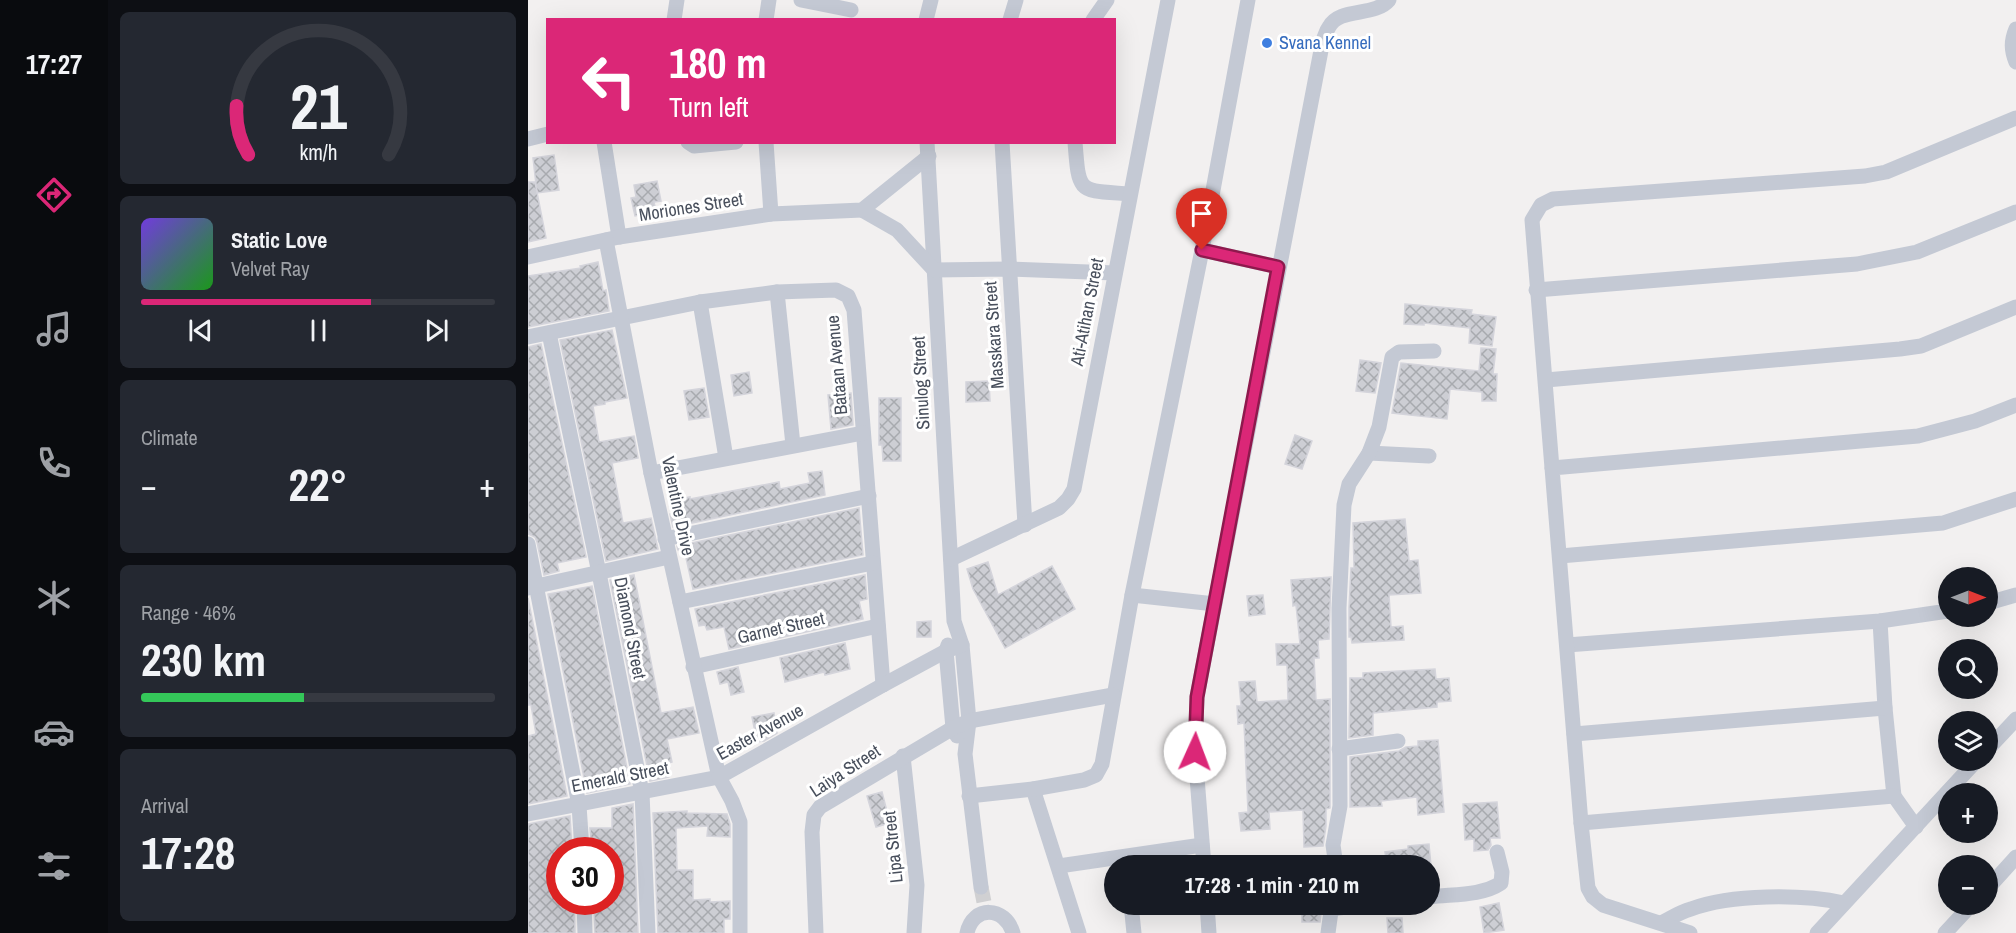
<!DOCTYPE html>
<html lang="en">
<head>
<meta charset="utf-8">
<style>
	:root { --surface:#171b24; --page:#242831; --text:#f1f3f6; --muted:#9ea1a6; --line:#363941; --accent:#db2777 }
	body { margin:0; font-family:"Archivo Narrow",sans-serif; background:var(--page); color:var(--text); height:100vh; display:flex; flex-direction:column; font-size:22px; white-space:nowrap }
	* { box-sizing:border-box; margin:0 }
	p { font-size:20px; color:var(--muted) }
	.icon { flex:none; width:33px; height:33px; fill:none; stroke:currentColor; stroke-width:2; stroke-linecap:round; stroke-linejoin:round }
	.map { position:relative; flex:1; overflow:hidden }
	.panel { display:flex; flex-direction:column; gap:12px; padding:12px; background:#0d0f14; width:420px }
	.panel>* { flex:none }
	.hud { position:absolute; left:18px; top:18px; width:570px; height:126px; border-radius:0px; box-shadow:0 6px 24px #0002; background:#db2777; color:#fff; overflow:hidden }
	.needle { width:39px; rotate:90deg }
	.controls { position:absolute; left:1410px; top:567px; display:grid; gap:12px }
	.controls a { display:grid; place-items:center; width:60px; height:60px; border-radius:50%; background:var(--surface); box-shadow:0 6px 24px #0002; font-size:30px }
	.speed { position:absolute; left:18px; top:837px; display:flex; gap:12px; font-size:30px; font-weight:700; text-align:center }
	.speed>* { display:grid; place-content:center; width:78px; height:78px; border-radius:50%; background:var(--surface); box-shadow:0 6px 24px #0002; line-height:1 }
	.speed .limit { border:9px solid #d22; background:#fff; color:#111 }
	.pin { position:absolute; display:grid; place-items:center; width:51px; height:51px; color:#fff; margin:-62px -26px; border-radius:50% 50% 50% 0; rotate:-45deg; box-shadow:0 0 6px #0007 }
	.pin .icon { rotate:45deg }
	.me { position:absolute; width:66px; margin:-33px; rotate:2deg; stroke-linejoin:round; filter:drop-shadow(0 0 4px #0008) }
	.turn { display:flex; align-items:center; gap:21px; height:126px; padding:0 24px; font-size:27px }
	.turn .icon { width:78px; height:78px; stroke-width:2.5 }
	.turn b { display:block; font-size:42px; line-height:51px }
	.big { font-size:45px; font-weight:700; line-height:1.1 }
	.panel .widget { flex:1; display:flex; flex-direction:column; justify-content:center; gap:9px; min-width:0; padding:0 21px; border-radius:9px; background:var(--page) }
	.panel .dial { align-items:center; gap:0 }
	.dial svg { height:156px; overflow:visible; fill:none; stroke:var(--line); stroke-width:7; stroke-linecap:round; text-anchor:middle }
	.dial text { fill:var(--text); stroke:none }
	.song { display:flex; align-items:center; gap:18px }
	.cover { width:72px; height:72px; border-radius:9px; background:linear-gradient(135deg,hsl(260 70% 55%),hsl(120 70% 35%)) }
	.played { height:6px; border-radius:3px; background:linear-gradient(90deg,var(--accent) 65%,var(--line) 65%) }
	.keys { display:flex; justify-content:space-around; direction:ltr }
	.heat { display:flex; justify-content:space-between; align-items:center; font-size:33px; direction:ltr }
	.charge { height:9px; border-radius:4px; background:linear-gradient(90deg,#34c759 46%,var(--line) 0) }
	.trip { position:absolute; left:576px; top:855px; width:336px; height:60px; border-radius:30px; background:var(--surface); box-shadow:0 6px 24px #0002; font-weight:700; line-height:60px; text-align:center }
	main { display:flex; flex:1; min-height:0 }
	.menu { display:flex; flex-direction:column; width:108px; justify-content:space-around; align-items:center; background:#090b0e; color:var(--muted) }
	.menu .icon { width:42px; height:42px }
	.menu .selected { color:var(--accent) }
	.menu b { font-size:27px; color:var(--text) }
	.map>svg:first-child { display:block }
	.building { fill:url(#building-cross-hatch); stroke:#d4d4db; stroke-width:1.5 }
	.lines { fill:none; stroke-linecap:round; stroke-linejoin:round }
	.minor-tunnel { stroke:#d0d0d2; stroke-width:15; stroke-dasharray:15 8; stroke-linecap:butt }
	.minor { stroke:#c4c9d4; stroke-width:15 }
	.route-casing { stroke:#8e194d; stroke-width:15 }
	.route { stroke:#db2777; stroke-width:10 }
	.shop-dot { fill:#3f7fe0; stroke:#fff; stroke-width:2 }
	.labels { text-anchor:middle; stroke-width:6; stroke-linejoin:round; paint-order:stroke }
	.shop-label { font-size:18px; fill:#366cbe; stroke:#fff; text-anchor:start }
	.street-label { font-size:18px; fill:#484f5c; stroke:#fff }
</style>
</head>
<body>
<main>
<nav class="menu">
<b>17:27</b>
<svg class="icon selected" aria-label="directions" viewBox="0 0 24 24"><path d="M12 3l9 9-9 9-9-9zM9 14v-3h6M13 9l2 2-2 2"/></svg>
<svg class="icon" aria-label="music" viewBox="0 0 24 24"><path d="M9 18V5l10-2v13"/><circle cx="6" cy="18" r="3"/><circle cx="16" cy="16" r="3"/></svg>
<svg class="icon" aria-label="phone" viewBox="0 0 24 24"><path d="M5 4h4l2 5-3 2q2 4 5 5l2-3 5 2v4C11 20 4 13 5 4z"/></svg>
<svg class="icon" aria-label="climate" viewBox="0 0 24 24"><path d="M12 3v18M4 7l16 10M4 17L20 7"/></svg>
<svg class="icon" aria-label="car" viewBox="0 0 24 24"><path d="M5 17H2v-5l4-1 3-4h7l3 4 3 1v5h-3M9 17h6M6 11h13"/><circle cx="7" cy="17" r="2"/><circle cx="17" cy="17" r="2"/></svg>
<svg class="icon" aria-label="filters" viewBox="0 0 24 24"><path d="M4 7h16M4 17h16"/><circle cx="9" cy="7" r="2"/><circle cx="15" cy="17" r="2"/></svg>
</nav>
<section class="panel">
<div class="widget dial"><svg viewBox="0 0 100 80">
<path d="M14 69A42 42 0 1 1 86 69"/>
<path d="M14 69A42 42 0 0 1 8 44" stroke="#db2777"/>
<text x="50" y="56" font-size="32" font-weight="700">21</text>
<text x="50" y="72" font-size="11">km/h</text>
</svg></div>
<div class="widget">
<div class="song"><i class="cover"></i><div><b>Static Love</b><p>Velvet Ray</p></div></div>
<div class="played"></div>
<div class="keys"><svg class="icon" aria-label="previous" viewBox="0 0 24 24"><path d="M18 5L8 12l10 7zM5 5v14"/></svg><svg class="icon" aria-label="pause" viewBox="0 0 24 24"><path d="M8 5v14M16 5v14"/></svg><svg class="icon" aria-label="next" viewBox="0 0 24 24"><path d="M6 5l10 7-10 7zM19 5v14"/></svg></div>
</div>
<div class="widget"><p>Climate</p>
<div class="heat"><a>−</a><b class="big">22°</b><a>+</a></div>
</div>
<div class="widget"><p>Range · 46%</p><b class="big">230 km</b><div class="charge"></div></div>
<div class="widget"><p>Arrival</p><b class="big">17:28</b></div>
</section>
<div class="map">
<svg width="1488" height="933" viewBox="0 0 1488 933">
	<defs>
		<pattern id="building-cross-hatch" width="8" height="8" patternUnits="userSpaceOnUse" patternTransform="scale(1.5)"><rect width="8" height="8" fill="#cdced4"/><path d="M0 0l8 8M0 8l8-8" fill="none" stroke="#a8aaaf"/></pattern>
	</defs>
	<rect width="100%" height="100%" fill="#f2f0f0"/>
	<!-- building -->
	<g class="building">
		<polygon points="26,155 31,190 9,193 5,158"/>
		<polygon points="129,181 133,201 126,202 128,212 107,216 103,198 108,197 106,185"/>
		<polygon points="0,182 7,182 18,238 0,242"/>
		<polygon points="70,262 75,291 78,290 81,311 0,327 0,276 53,268 52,266"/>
		<polygon points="877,304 944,310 943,314 968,317 964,346 941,343 942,328 896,323 896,325 876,324"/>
		<polygon points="84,330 99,398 77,402 77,404 65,406 71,442 106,436 110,458 84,463 95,523 123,518 130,549 78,561 32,340"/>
		<polygon points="13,344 58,557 29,563 31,571 16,575 9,542 7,537 0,534 0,347"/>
		<polygon points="953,348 968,349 965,374 969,374 968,401 954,401 954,392 922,389 919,419 864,413 873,363 951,371"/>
		<polygon points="832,360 853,363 847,393 828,391"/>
		<polygon points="221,372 224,393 206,396 203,375"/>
		<polygon points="461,381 462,401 438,402 438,382"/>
		<polygon points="176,388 181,417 161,420 156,391"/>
		<polygon points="323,393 325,425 303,429 300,395"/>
		<polygon points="351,398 373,398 373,461 355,461 354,445 351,445"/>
		<polygon points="767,435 784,441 774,469 757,464"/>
		<polygon points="294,471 297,495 145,527 142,514 147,513 144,500 162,497 162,499 251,482 252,489 282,483 280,473"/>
		<polygon points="331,508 335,555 165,589 156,549 150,550 149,546"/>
		<polygon points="877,519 881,561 890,560 893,593 861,595 863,627 875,626 876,640 824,643 823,637 821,637 821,608 823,568 826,568 825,523"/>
		<polygon points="460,562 470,595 524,566 547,609 477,648 445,589 439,569"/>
		<polygon points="106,575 133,713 165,707 171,733 139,739 144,762 138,764 141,777 122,781 82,580"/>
		<polygon points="337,575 339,599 331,601 335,619 247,639 247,635 220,640 221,645 201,649 196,627 179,630 177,625 171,626 167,609"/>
		<polygon points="803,577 801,639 790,640 791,658 786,658 788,700 802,699 802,808 798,809 798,826 795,846 776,847 775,810 741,812 742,829 713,831 711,813 720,812 716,723 710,724 709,706 713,706 711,682 727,681 729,702 760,700 759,665 749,665 748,644 772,644 768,605 765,606 763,580"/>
		<polygon points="64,586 102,784 59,793 20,594"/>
		<polygon points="735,595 737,614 721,616 719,596"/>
		<polygon points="0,598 39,796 0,804 0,736 8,734 3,705 0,705"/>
		<polygon points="403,621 403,637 389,637 389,622"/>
		<polygon points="317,643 322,669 297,675 296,672 257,682 252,658"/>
		<polygon points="210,667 216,692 203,695 200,682 192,684 189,672"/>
		<polygon points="907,669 908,679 921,678 923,701 909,702 909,707 845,713 845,735 821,738 822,678 835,678 835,673"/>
		<polygon points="246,713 249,733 236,741 229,742 224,717"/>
		<polygon points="910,740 916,812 890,815 889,797 853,801 854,806 822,807 822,757 871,751 878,747 890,746 890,741"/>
		<polygon points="354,792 362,823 348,827 339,796"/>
		<polygon points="969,802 972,838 962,838 963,845 960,850 946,851 946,839 937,840 935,804"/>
		<polygon points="105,804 110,933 67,933 66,902 82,902 82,850 64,850 62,828 84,828 84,808"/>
		<polygon points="159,811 159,813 199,814 202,824 202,837 179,836 180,826 148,828 149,870 165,870 165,900 182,899 182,902 202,901 202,919 196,919 196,933 130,933 125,813"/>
		<polygon points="42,816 44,850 32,850 32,902 46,902 47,933 0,933 0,824"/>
		<polygon points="901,844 903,866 859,866 857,852 880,849 880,846"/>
		<polygon points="971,903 976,930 956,933 952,907"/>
		<polygon points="774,904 794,904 792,922 774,922"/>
		<polygon points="859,918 874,918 875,933 860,933"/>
	</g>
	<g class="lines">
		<!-- minor-tunnel -->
		<polyline class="minor-tunnel" points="453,887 456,902"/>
		<!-- minor -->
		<g class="minor">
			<polyline points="273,0 323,10"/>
			<polyline points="146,20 149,0"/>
			<polyline points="238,20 241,0"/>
			<polyline points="398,20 403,0"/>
			<polyline points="482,20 488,0"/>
			<polyline points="565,20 579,0"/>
			<path d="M1488,29C1483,41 1483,50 1488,62"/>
			<polyline points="0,139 20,134"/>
			<polyline points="76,142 91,237"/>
			<polyline points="160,142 166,146 208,142"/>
			<polyline points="238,142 243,214"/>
			<polyline points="399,142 426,621 434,645 441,721 437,754 453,887"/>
			<polyline points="474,142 497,525"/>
			<path d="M547,142C551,195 550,190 602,194"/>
			<polyline points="334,210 369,230 406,270 481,269 587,273"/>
			<polyline points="674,250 750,267"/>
			<polyline points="0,257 91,237 243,214 334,210 401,156"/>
			<polyline points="1008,290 1329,264 1389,252 1488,212"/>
			<polyline points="249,292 265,445"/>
			<polyline points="172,302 198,458"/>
			<polyline points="21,333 71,573 114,793 120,933"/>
			<polyline points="0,337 172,302 249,292 308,290 320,296 326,310 355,685"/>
			<polyline points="1018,380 1372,349 1393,346 1488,307"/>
			<polyline points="841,453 901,456"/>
			<polyline points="1024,468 1004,220 1013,205 1025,199 1337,176 1358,172 1488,118"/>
			<polyline points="123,473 335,433"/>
			<polyline points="137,539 341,496"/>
			<polyline points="0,544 51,805 54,850"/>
			<polyline points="1032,556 1415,523 1488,499"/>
			<polyline points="423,559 531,508 540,499 546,489 640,0"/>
			<polyline points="0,588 141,557"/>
			<polyline points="604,595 687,604"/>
			<polyline points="152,602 345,563"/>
			<polyline points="1460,603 1488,595"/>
			<polyline points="1352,621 1357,708 1366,796 1388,827"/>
			<polyline points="420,645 418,651 425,728 429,736"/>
			<polyline points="1039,645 1352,621 1420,611"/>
			<polyline points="165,667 350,626"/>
			<polyline points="1046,734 1357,708"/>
			<polyline points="811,749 870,741"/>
			<polyline points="1460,749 1488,719"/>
			<polyline points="375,756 389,885 386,933"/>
			<polyline points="505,789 551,933"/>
			<polyline points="441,796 505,789 556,780 568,775 574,764 604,595 674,250 720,0"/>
			<polyline points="0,814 191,777 123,473 78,240"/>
			<polyline points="1053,823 1366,796"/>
			<polyline points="531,866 674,845"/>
			<path d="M676,866L667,752L669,697L795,40C797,36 798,31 801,27C811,7 847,17 861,0"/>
			<polyline points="808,866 805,845 812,806 811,608 816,505 821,484 841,453 851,427 864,357 871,352 906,351"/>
			<polyline points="1460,888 1488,857"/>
			<path d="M902,897C924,894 954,896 973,883L974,872L969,852"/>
			<polyline points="56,902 57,933"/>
			<polyline points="603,904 606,933"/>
			<polyline points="679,904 681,933"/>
			<polyline points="803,909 841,904"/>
			<path d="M1133,923C1143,918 1152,912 1163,909C1203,894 1274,894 1316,903"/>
			<polyline points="212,933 212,822 204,801 191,777 355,685 418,651 434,645"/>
			<polyline points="288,933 284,832 286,815 292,807 425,728 441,721 585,695"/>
			<path d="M439,933C445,905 477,906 485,933"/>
			<polyline points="800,933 804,904"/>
			<polyline points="1162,933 1075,905 1065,897 1060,888 1053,823 1024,468 1390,436 1447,421 1488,405"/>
			<polyline points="1289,933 1449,760"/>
			<polyline points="1417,933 1444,904"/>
		</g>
	</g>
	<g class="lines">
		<!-- route casing -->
		<g class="route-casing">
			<polyline id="route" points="667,752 669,697 750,267 674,250"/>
		</g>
		<!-- route -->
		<use href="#route" class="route"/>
	</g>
	<!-- markers -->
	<circle class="shop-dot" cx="739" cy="43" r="6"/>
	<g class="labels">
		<!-- shop labels -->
		<g class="shop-label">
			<text x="751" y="49">Svana Kennel</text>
		</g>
		<!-- street labels -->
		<g class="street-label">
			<text transform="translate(163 207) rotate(-9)" y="6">Moriones Street</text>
			<text transform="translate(559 312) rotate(-79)" y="6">Ati-Atihan Street</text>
			<text transform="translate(466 335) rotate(-94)" y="6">Masskara Street</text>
			<text transform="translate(309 365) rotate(-95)" y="6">Bataan Avenue</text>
			<text transform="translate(393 383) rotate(-93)" y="6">Sinulog Street</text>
			<text transform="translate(150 506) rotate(78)" y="6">Valentine Drive</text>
			<text transform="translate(102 628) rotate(79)" y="6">Diamond Street</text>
			<text transform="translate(253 628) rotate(-13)" y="6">Garnet Street</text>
			<text transform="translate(232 732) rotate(-29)" y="6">Easter Avenue</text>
			<text transform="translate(317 771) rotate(-33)" y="6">Laiya Street</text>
			<text transform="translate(92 777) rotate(-11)" y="6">Emerald Street</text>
			<text transform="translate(365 847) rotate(-96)" y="6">Lipa Street</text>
		</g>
	</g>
</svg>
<div class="controls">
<a><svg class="needle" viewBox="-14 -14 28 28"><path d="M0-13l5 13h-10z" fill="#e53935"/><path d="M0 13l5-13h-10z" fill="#9ea1a6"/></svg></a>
<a><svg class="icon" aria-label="search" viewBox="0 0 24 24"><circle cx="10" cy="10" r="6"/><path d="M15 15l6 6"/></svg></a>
<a><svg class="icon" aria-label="layers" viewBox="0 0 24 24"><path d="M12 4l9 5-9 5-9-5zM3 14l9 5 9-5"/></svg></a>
<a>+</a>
<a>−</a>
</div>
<div class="speed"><div class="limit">30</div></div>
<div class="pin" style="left:674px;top:250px;background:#d93025"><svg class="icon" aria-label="arrive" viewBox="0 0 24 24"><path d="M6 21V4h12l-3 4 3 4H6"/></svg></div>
<svg class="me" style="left:667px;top:752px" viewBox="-20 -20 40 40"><circle r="19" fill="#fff"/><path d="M0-13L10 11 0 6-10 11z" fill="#db2777"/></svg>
<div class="trip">17:28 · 1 min · 210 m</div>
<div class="hud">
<div class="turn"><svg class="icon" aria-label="left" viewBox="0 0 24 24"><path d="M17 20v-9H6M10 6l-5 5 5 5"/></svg><div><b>180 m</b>Turn left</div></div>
</div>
</div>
</main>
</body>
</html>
